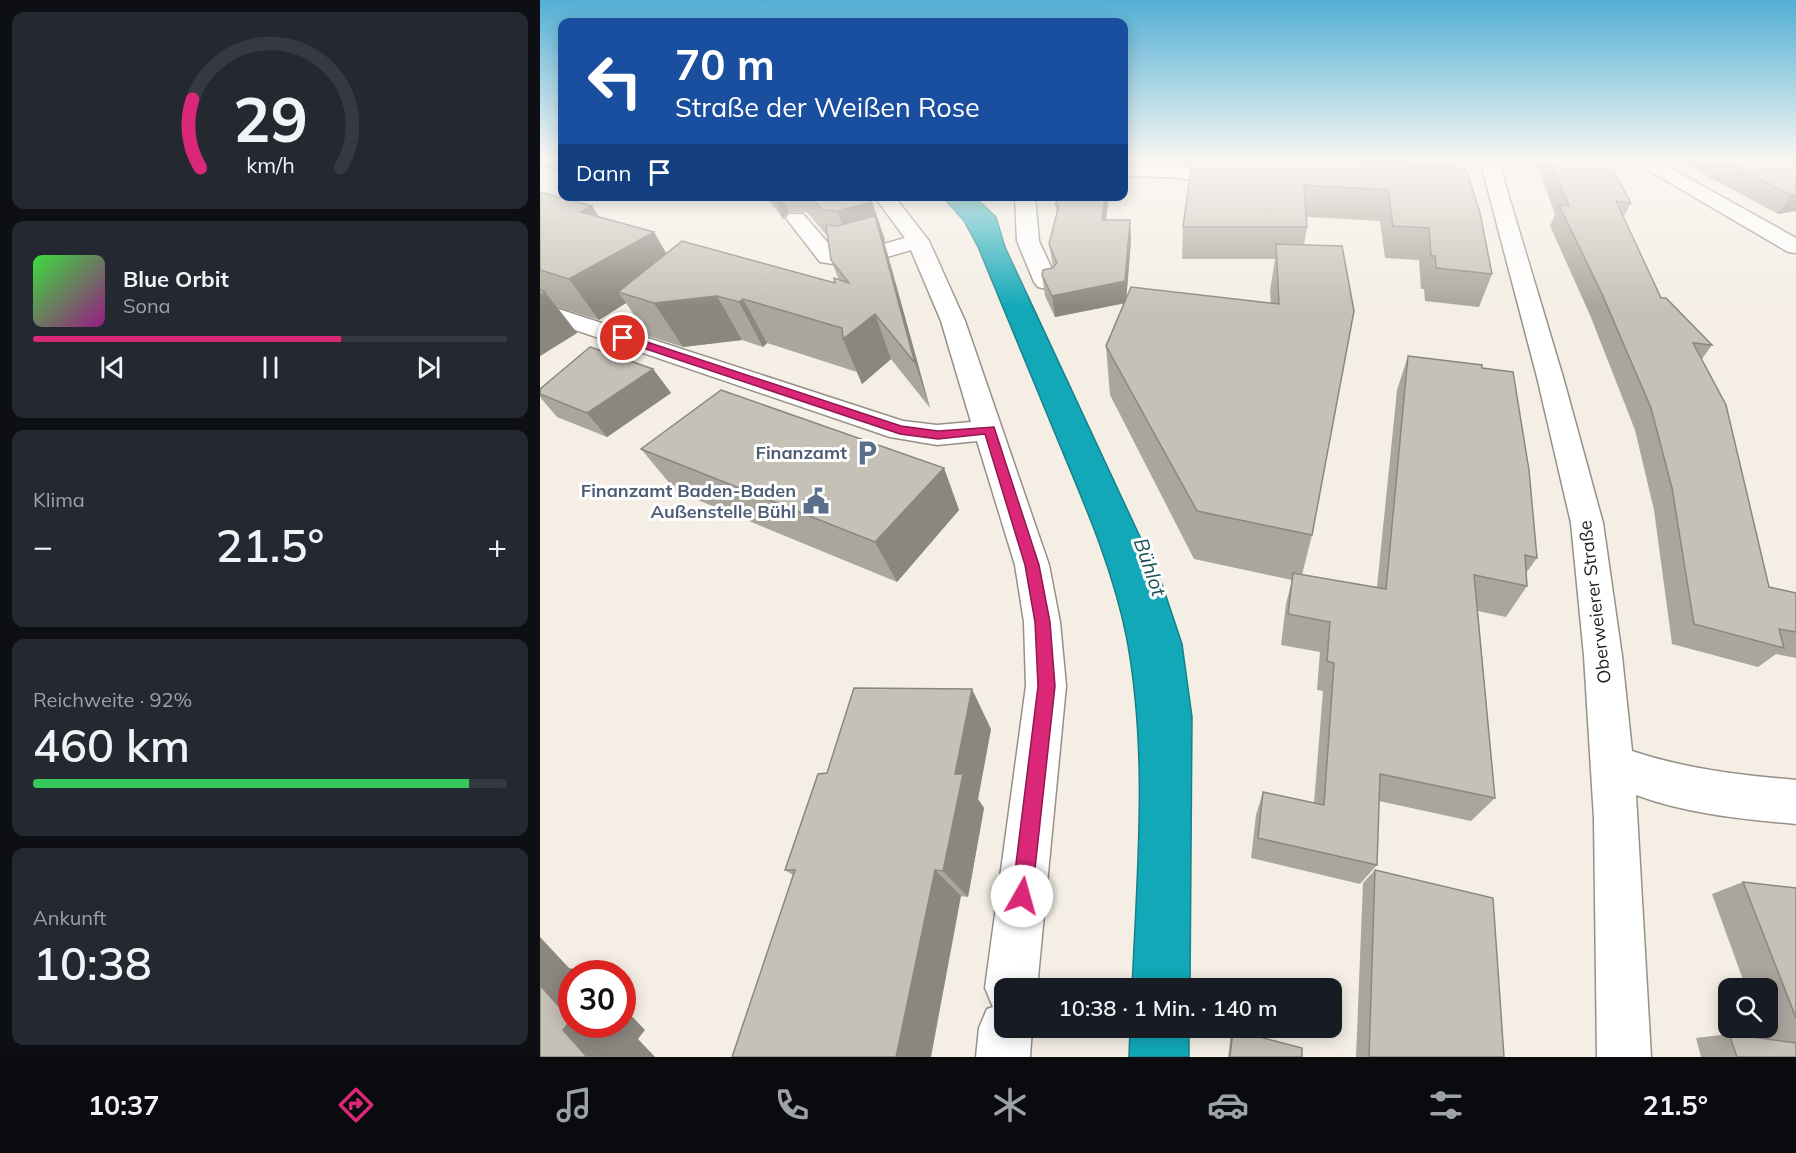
<!DOCTYPE html>
<html lang="de">
<head>
<meta charset="utf-8">
<style>
	:root { --surface:#171b24; --page:#242831; --text:#f1f3f6; --muted:#9ea1a6; --line:#363941; --accent:#db2777 }
	body { margin:0; font-family:Mulish,sans-serif; background:var(--page); color:var(--text); height:100vh; display:flex; flex-direction:column; font-size:22px; white-space:nowrap }
	* { box-sizing:border-box; margin:0 }
	p { font-size:20px; color:var(--muted) }
	.icon { flex:none; width:33px; height:33px; fill:none; stroke:currentColor; stroke-width:2; stroke-linecap:round; stroke-linejoin:round }
	.map { position:relative; flex:1; overflow:hidden }
	.details { display:flex; flex-direction:column; gap:12px; padding:12px; background:#0d0f14; width:540px }
	.details>* { flex:none }
	.guide { position:absolute; left:18px; top:18px; width:570px; height:183px; border-radius:12px; box-shadow:0 3px 15px #0003; background:#1a4fa0; color:#fff; overflow:hidden }
	.controls { position:absolute; left:1178px; top:978px; display:grid; gap:12px }
	.controls a { display:grid; place-items:center; width:60px; height:60px; border-radius:12px; background:var(--surface); box-shadow:0 3px 15px #0003; font-size:30px }
	.speed { position:absolute; left:18px; top:960px; display:flex; gap:12px; font-size:30px; font-weight:700; text-align:center }
	.speed>* { display:grid; place-content:center; width:78px; height:78px; border-radius:50%; background:var(--surface); box-shadow:0 3px 15px #0003; line-height:1 }
	.speed .limit { border:9px solid #d22; background:#fff; color:#111 }
	.pin { position:absolute; display:grid; place-items:center; width:51px; height:51px; color:#fff; margin:-26px; border:3px solid #fff; border-radius:50%; box-shadow:0 2px 6px #0007 }
	.me { position:absolute; width:66px; margin:-33px; rotate:7deg; stroke-linejoin:round; filter:drop-shadow(0 0 4px #0008) }
	.turn { display:flex; align-items:center; gap:21px; height:126px; padding:0 18px; font-size:27px }
	.turn .icon { width:78px; height:78px; stroke-width:2.5 }
	.turn b { display:block; font-size:42px; line-height:51px }
	.then { display:flex; align-items:center; height:57px; padding:0 18px; background:#0003; gap:12px; font-size:22px }
	.big { font-size:45px; font-weight:600; line-height:1.1 }
	.details .tile { flex:1; display:flex; flex-direction:column; justify-content:center; gap:9px; min-width:0; padding:0 21px; border-radius:12px; background:var(--page) }
	.details .dial { align-items:center; gap:0 }
	.dial svg { height:156px; overflow:visible; fill:none; stroke:var(--line); stroke-width:7; stroke-linecap:round; text-anchor:middle }
	.dial text { fill:var(--text); stroke:none }
	.song { display:flex; align-items:center; gap:18px }
	.cover { width:72px; height:72px; border-radius:9px; background:linear-gradient(135deg,hsl(120 70% 55%),hsl(310 70% 35%)) }
	.played { height:6px; border-radius:3px; background:linear-gradient(90deg,var(--accent) 65%,var(--line) 65%) }
	.keys { display:flex; justify-content:space-around; direction:ltr }
	.heat { display:flex; justify-content:space-between; align-items:center; font-size:33px; direction:ltr }
	.charge { height:9px; border-radius:4px; background:linear-gradient(90deg,#34c759 92%,var(--line) 0) }
	.trip { position:absolute; left:454px; top:978px; width:348px; height:60px; border-radius:12px; background:var(--surface); box-shadow:0 3px 15px #0003; font-weight:600; line-height:60px; text-align:center }
	.menu { display:flex; height:96px; justify-content:space-around; align-items:center; background:#090b0e; color:var(--muted) }
	.menu .icon { width:42px; height:42px }
	.menu .selected { color:var(--accent) }
	.menu b { font-size:27px; color:var(--text) }
	main { display:flex; flex:1; min-height:0 }
	.map>svg:first-child { display:block }
	.water { fill:#12a8b8; stroke:#17808a; stroke-width:1.5 }
	.lines { fill:none; stroke-linecap:round; stroke-linejoin:round }
	.minor-casing { stroke:#969087; stroke-width:3 }
	.minor { fill:#fff; fill-rule:evenodd }
	.wall { fill:#aaa69d }
	.shaded-wall { fill:#8b8780 }
	.building { fill:#c6c1b7; stroke:#8b8780; stroke-width:1.5 }
	.route { fill:#db2777; stroke:#8e194d; stroke-width:1.5 }
	.labels { text-anchor:middle; stroke-width:6; stroke-linejoin:round; paint-order:stroke }
	.service-label { font-size:18px; font-weight:bold; fill:#4e5e75; stroke:#fff; text-anchor:end }
	.street-label { font-size:18px; fill:#23211d; stroke:#fff }
	.water-label { font-size:20px; font-style:italic; fill:#195057; stroke:#fff }
</style>
</head>
<body>
<main>
<section class="details">
<div class="tile dial"><svg viewBox="0 0 100 80">
<path d="M14 69A42 42 0 1 1 86 69"/>
<path d="M14 69A42 42 0 0 1 10 34" stroke="#db2777"/>
<text x="50" y="56" font-size="32" font-weight="700">29</text>
<text x="50" y="72" font-size="11">km/h</text>
</svg></div>
<div class="tile">
<div class="song"><i class="cover"></i><div><b>Blue Orbit</b><p>Sona</p></div></div>
<div class="played"></div>
<div class="keys"><svg class="icon" aria-label="previous" viewBox="0 0 24 24"><path d="M18 5L8 12l10 7zM5 5v14"/></svg><svg class="icon" aria-label="pause" viewBox="0 0 24 24"><path d="M8 5v14M16 5v14"/></svg><svg class="icon" aria-label="next" viewBox="0 0 24 24"><path d="M6 5l10 7-10 7zM19 5v14"/></svg></div>
</div>
<div class="tile"><p>Klima</p>
<div class="heat"><a>−</a><b class="big">21.5°</b><a>+</a></div>
</div>
<div class="tile"><p>Reichweite · 92%</p><b class="big">460 km</b><div class="charge"></div></div>
<div class="tile"><p>Ankunft</p><b class="big">10:38</b></div>
</section>
<div class="map">
<svg width="1256" height="1057" viewBox="0 0 1256 1057">
	<rect width="100%" height="100%" fill="#f4eee4"/>
	<!-- water -->
	<g class="water">
		<path d="M403,197H435L456,217L465,247L622,584L642,644L652,717L650,988H592C597,873 608,754 587,640C574,573 547,510 521,448C493,381 466,314 438,247L424,221Z"/>
		<polygon points="590,1028 649,1028 649,1057 589,1057"/>
	</g>
	<g class="lines">
		<!-- minor casing -->
		<g class="minor-casing">
			<g id="minor">
				<path d="M940,160H958L1023,377L1063,523L1082,656L1092,751C1146,769 1200,775 1256,780V824C1201,819 1148,814 1096,795L1111,1057H1057L1054,819L1044,656L1031,523L997,377Z"/>
				<polygon points="1095,160 1116,160 1256,238 1256,253 1248,252 1098,164"/>
				<polygon points="627,165 695,172 702,174 704,178 702,182 695,184 627,177 584,176 584,166"/>
				<polygon points="334,196 354,196 389,241 425,321 509,565 520,622 526,686 497,988 465,988 465,1028 492,1028 490,1057 436,1057 439,1028 447,1009 453,1007 445,988 486,686 484,622 475,565 437,441 397,445 350,437 0,318 0,303 363,421 397,425 431,422 401,321 371,250 313,267 280,262 246,218 249,214 263,214 295,251 312,253 365,238"/>
				<polygon points="475,196 495,196 499,241 518,282 514,287 506,289 498,287 494,282 477,241"/>
			</g>
		</g>
		<!-- minor -->
		<use href="#minor" class="minor"/>
	</g>
	<!-- wall -->
	<g class="wall">
		<polygon points="0,160 22,160 22,172 0,168"/>
		<polygon points="584,160 916,160 917,163 916,168 952,274 939,307 885,301 884,289 881,289 879,260 845,258 840,221 767,217 767,227 764,245 772,535 762,575 837,587 857,390 868,356 997,558 986,573 987,586 966,617 938,611 955,798 931,821 839,801 837,865 820,884 711,858 716,815 723,792 774,803 783,691 777,690 780,652 741,645 746,604 752,580 654,559 570,395 566,346 584,303 515,317 505,296 502,275 513,267 509,244 517,214 514,196 569,196 566,220 590,220 591,240 586,299 731,303 730,291 735,259 642,259 643,227 651,166 627,163 584,166"/>
		<polygon points="995,160 1068,160 1091,203 1083,218 1121,298 1172,345 1162,359 1229,587 1256,593 1256,658 1236,654 1218,667 1132,644 1114,510 1095,430 1050,315 1010,226 1015,214"/>
		<polygon points="1137,160 1256,160 1256,211 1238,214"/>
		<polygon points="0,192 59,216 127,253 295,283 299,280 291,260 288,237 267,212 249,212 243,219 226,196 330,196 343,234 345,241 344,242 349,259 390,408 351,359 322,384 317,372 227,343 223,347 202,340 143,347 108,336 86,303 59,320 17,307 37,333 0,356"/>
		<polygon points="113,369 131,393 67,437 17,417 0,397 0,389"/>
		<polygon points="101,449 404,468 419,510 357,582 136,491"/>
		<polygon points="451,729 438,799 444,808 428,897 253,875 245,870 287,773"/>
		<polygon points="835,870 964,1057 816,1057 823,883"/>
		<polygon points="1203,882 1256,888 1256,1057 1161,1057 1156,1038 1189,1034 1224,1039 1220,1028 1227,1028 1227,988 1206,988 1172,894"/>
		<polygon points="693,1030 762,1057 688,1057 691,1033"/>
	</g>
	<!-- shaded-wall -->
	<g class="shaded-wall">
		<polygon points="1256,194 1256,211 1238,214 1251,195"/>
		<polygon points="233,196 243,196 249,212 243,219"/>
		<polygon points="330,196 343,234 345,241 344,242 349,259 390,408 375,363 312,251 297,211"/>
		<polygon points="565,196 569,196 563,240 562,220"/>
		<polygon points="52,206 78,246 41,212"/>
		<polygon points="590,220 591,240 586,303 515,317 512,296"/>
		<polygon points="114,232 137,272 78,292 86,303 59,320 29,279"/>
		<polygon points="5,292 37,333 0,356 0,295"/>
		<polygon points="177,296 202,340 143,347 114,303"/>
		<polygon points="203,299 227,343 223,347 199,302"/>
		<polygon points="335,314 351,359 322,384 303,339"/>
		<polygon points="113,369 131,393 67,437 47,413"/>
		<polygon points="404,468 419,510 357,582 335,542"/>
		<polygon points="432,689 451,729 438,799 444,808 428,897 403,871 415,774"/>
		<polygon points="395,870 421,896 391,1057 356,1057"/>
		<polygon points="0,937 29,968 50,972 51,974 32,974 32,1024 82,1024 82,1006 105,1030 98,1039 115,1057 47,1057 23,1030 0,985"/>
	</g>
	<!-- building -->
	<g class="building">
		<polygon points="652,160 766,160 926,169 940,213 952,274 896,268 895,256 891,256 889,228 853,226 848,190 764,185 767,227 643,227"/>
		<polygon points="850,160 916,160 917,163"/>
		<polygon points="1010,160 1068,160 1091,203 1076,201 1121,298 1126,298 1172,345 1153,343 1186,405 1229,587 1256,593 1256,632 1239,629 1244,648 1154,624 1132,488 1111,408 1062,294 1019,205 1029,206"/>
		<polygon points="1181,160 1256,160 1256,194 1251,195"/>
		<polygon points="0,192 52,206 41,212 114,232 29,279 0,270"/>
		<polygon points="271,196 330,196 332,202 297,211 282,210"/>
		<polygon points="518,196 565,196 562,220 590,220 585,281 512,296 502,275 503,270 512,268 517,263 509,244 519,205 516,205"/>
		<polygon points="335,216 375,363 335,314 303,339 302,328 203,299 199,302 177,296 114,303 78,292 142,241 295,283 294,278 309,283 291,260 286,225 297,226"/>
		<polygon points="736,244 802,246 814,311 772,535 657,511 566,346 591,287 739,304"/>
		<polygon points="0,290 5,292 0,295"/>
		<polygon points="50,347 113,369 47,413 0,394 0,389"/>
		<polygon points="868,356 942,365 942,368 973,372 989,470 997,558 985,555 987,586 934,575 955,798 840,774 837,865 718,838 723,792 784,805 794,663 787,661 790,622 748,614 753,573 846,589"/>
		<polygon points="181,390 404,468 335,542 101,449"/>
		<polygon points="314,688 432,689 415,774 423,774 403,871 395,870 356,1057 192,1057 255,870 245,870 278,774 287,773"/>
		<polygon points="835,870 953,898 964,1057 829,1057"/>
		<polygon points="1203,882 1256,888 1256,1018"/>
		<polygon points="0,985 31,1020 23,1030 47,1057 0,1057"/>
		<polygon points="693,1030 762,1048 762,1057 690,1057"/>
		<polygon points="1189,1034 1256,1043 1256,1057 1197,1057"/>
	</g>
	<!-- sky -->
	<linearGradient id="sky" x2="0" y2="1"><stop stop-color="#52afd5"/><stop offset="0.52" stop-color="#faf7f3"/><stop offset="1" stop-color="#faf7f3" stop-opacity="0"/></linearGradient>
	<rect width="1256" height="308" fill="url(#sky)"/>
	<!-- route -->
	<polygon class="route" points="79,335 86,335 361,426 398,431 454,427 499,565 510,622 515,686 492,896 489,903 482,905 475,903 472,896 498,686 495,622 485,565 445,434 398,439 360,434 79,340"/>
	<!-- icons -->
	<defs>
		<g id="parking-bare" transform="scale(2.07)"><path d="M-3.5-5.5H1a3.5 3.5 0 0 1 0 7H-1V5.5H-3.5ZM-1-3.4V-.6H.8a1.4 1.4 0 0 0 0-2.8Z" fill="#5c6f8a" stroke="#fff" stroke-width="2.5" paint-order="stroke"/></g>
		<g id="civic-bare" transform="scale(2.07)"><path d="M-.6-6.5H3V-4.5H.6V-3L4-1V1h2V6H-6V1h2V-1L-.6-3ZM-1.2 2.5V6h2.4V2.5Z" fill="#5c6f8a" stroke="#fff" stroke-width="2.5" paint-order="stroke"/></g>
	</defs>
	<g fill-rule="evenodd">
		<use href="#parking-bare" x="327" y="453"/>
		<use href="#civic-bare" x="276" y="501"/>
	</g>
	<g class="labels">
		<!-- service labels -->
		<g class="service-label">
			<text x="307" y="459">Finanzamt</text>
			<text x="256" y="497">Finanzamt Baden-Baden<tspan x="256" dy="21">Außenstelle Bühl</tspan></text>
		</g>
		<!-- street labels -->
		<g class="street-label">
			<text transform="translate(1055 602) rotate(-97)" y="6">Oberweierer Straße</text>
		</g>
		<!-- water labels -->
		<g class="water-label">
			<text transform="translate(610 567) rotate(71)" y="7">Bühlot</text>
		</g>
	</g>
</svg>
<div class="controls">
<a><svg class="icon" aria-label="search" viewBox="0 0 24 24"><circle cx="10" cy="10" r="6"/><path d="M15 15l6 6"/></svg></a>
</div>
<div class="speed"><div class="limit">30</div></div>
<div class="pin" style="left:83px;top:338px;background:#d93025"><svg class="icon" aria-label="arrive" viewBox="0 0 24 24"><path d="M6 21V4h12l-3 4 3 4H6"/></svg></div>
<svg class="me" style="left:482px;top:896px" viewBox="-20 -20 40 40"><circle r="19" fill="#fff"/><path d="M0-13L10 11 0 6-10 11z" fill="#db2777"/></svg>
<div class="trip">10:38 · 1 Min. · 140 m</div>
<div class="guide">
<div class="turn"><svg class="icon" aria-label="left" viewBox="0 0 24 24"><path d="M17 20v-9H6M10 6l-5 5 5 5"/></svg><div><b>70 m</b>Straße der Weißen Rose</div></div>
<div class="then">Dann<svg class="icon" aria-label="arrive" viewBox="0 0 24 24"><path d="M6 21V4h12l-3 4 3 4H6"/></svg></div>
</div>
</div>
</main>
<nav class="menu">
<b>10:37</b>
<svg class="icon selected" aria-label="directions" viewBox="0 0 24 24"><path d="M12 3l9 9-9 9-9-9zM9 14v-3h6M13 9l2 2-2 2"/></svg>
<svg class="icon" aria-label="music" viewBox="0 0 24 24"><path d="M9 18V5l10-2v13"/><circle cx="6" cy="18" r="3"/><circle cx="16" cy="16" r="3"/></svg>
<svg class="icon" aria-label="phone" viewBox="0 0 24 24"><path d="M5 4h4l2 5-3 2q2 4 5 5l2-3 5 2v4C11 20 4 13 5 4z"/></svg>
<svg class="icon" aria-label="climate" viewBox="0 0 24 24"><path d="M12 3v18M4 7l16 10M4 17L20 7"/></svg>
<svg class="icon" aria-label="car" viewBox="0 0 24 24"><path d="M5 17H2v-5l4-1 3-4h7l3 4 3 1v5h-3M9 17h6M6 11h13"/><circle cx="7" cy="17" r="2"/><circle cx="17" cy="17" r="2"/></svg>
<svg class="icon" aria-label="filters" viewBox="0 0 24 24"><path d="M4 7h16M4 17h16"/><circle cx="9" cy="7" r="2"/><circle cx="15" cy="17" r="2"/></svg>
<b>21.5°</b>
</nav>
</body>
</html>
